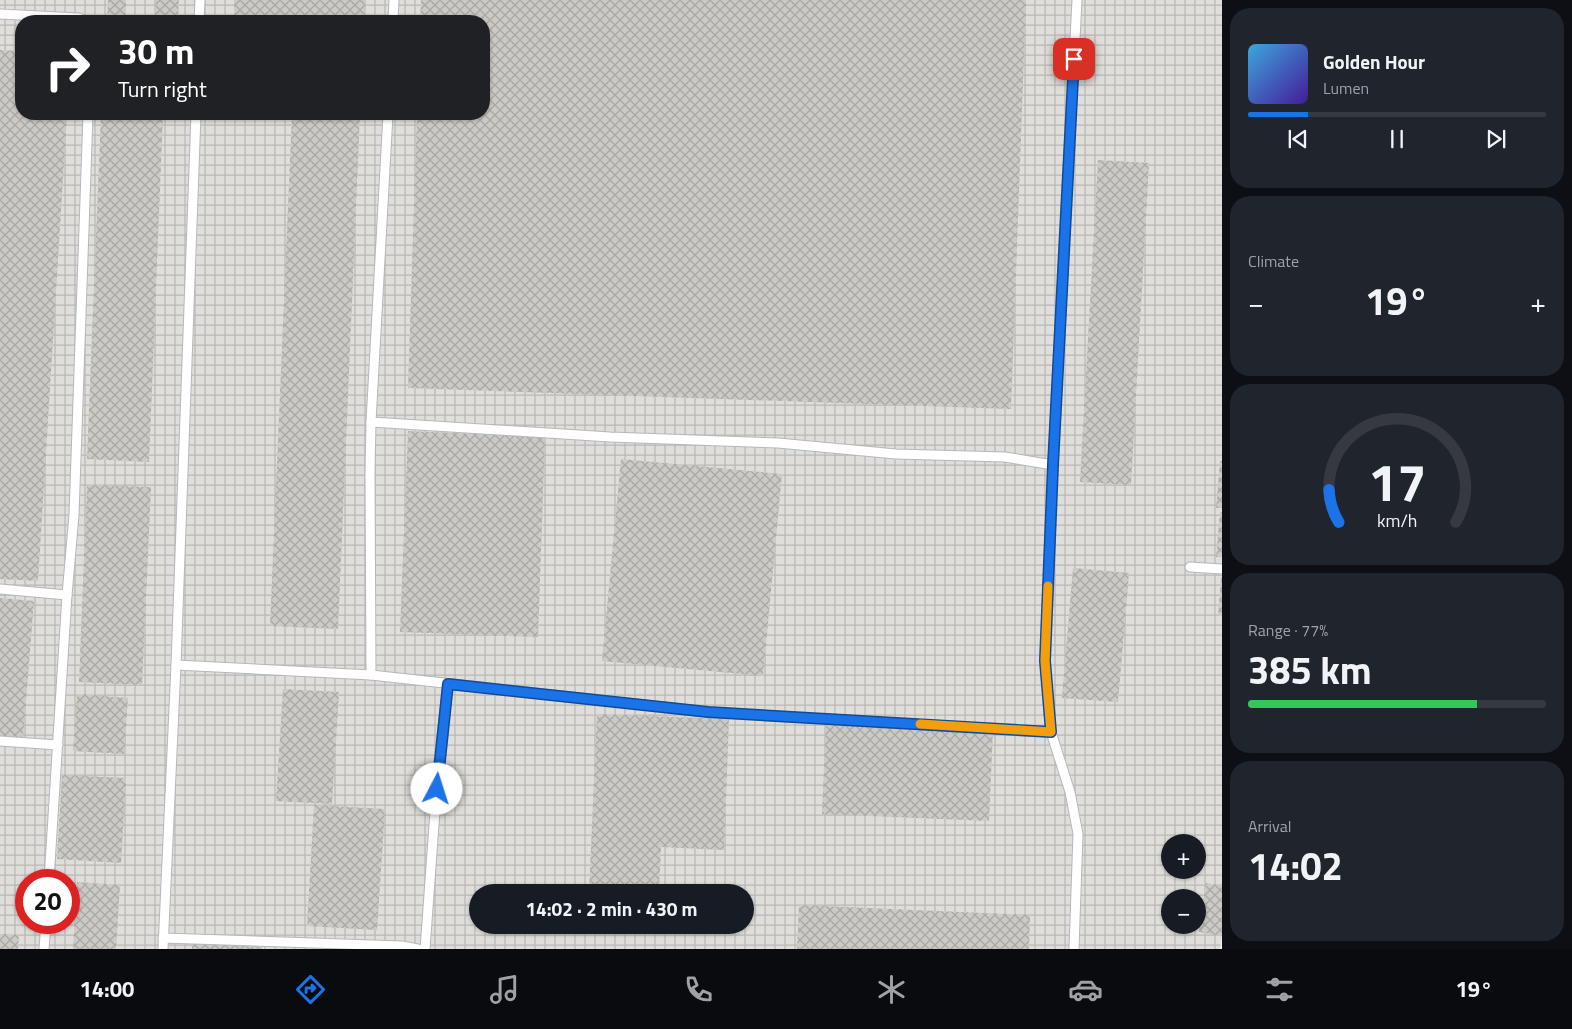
<!DOCTYPE html>
<html lang="en">
<head>
<meta charset="utf-8">
<style>
	:root { --surface:#171b24; --page:#20242c; --text:#f1f3f6; --muted:#9ea1a6; --line:#363941; --accent:#1a73e8 }
	body { margin:0; font-family:"Titillium Web",sans-serif; background:var(--page); color:var(--text); height:100vh; display:flex; flex-direction:column; font-size:19px; white-space:nowrap }
	* { box-sizing:border-box; margin:0 }
	p { font-size:16px; color:var(--muted) }
	.icon { flex:none; width:28px; height:28px; fill:none; stroke:currentColor; stroke-width:2; stroke-linecap:round; stroke-linejoin:round }
	.map { position:relative; flex:1; overflow:hidden }
	.panel { display:flex; flex-direction:column; gap:8px; padding:8px; background:#0d0f14; width:350px }
	.panel>* { flex:none }
	.banner { position:absolute; left:15px; top:15px; width:475px; height:105px; border-radius:20px; box-shadow:0 1px 4px #0004; background:#202124; color:#fff; overflow:hidden }
	.fabs { position:absolute; left:1161px; top:834px; display:grid; gap:10px }
	.fabs a { display:grid; place-items:center; width:45px; height:45px; border-radius:50%; background:var(--surface); box-shadow:0 1px 4px #0004; font-size:25px }
	.speed { position:absolute; left:15px; top:869px; display:flex; gap:10px; font-size:25px; font-weight:700; text-align:center }
	.speed>* { display:grid; place-content:center; width:65px; height:65px; border-radius:50%; background:var(--surface); box-shadow:0 1px 4px #0004; line-height:1 }
	.speed .limit { border:8px solid #d22; background:#fff; color:#111 }
	.pin { position:absolute; display:grid; place-items:center; width:42px; height:42px; color:#fff; margin:-21px; border-radius:10px; box-shadow:0 2px 8px #0006 }
	.me { position:absolute; width:55px; margin:-28px; rotate:5deg; stroke-linejoin:round; filter:drop-shadow(0 0 4px #0008) }
	.turn { display:flex; align-items:center; gap:18px; height:105px; padding:0 20px; font-size:22px }
	.turn .icon { width:65px; height:65px; stroke-width:2.5 }
	.turn b { display:block; font-size:35px; line-height:42px }
	.big { font-size:38px; font-weight:700; line-height:1.1 }
	.panel .widget { flex:1; display:flex; flex-direction:column; justify-content:center; gap:8px; min-width:0; padding:0 18px; border-radius:20px; background:var(--page) }
	.panel .dial { align-items:center; gap:0 }
	.dial svg { height:130px; overflow:visible; fill:none; stroke:var(--line); stroke-width:7; stroke-linecap:round; text-anchor:middle }
	.dial text { fill:var(--text); stroke:none }
	.song { display:flex; align-items:center; gap:15px }
	.cover { width:60px; height:60px; border-radius:8px; background:linear-gradient(135deg,hsl(200 70% 55%),hsl(260 70% 35%)) }
	.played { height:5px; border-radius:2px; background:linear-gradient(90deg,var(--accent) 20%,var(--line) 20%) }
	.keys { display:flex; justify-content:space-around; direction:ltr }
	.heat { display:flex; justify-content:space-between; align-items:center; font-size:28px; direction:ltr }
	.charge { height:8px; border-radius:4px; background:linear-gradient(90deg,#34c759 77%,var(--line) 0) }
	.trip { position:absolute; left:469px; top:884px; width:285px; height:50px; border-radius:25px; background:var(--surface); box-shadow:0 1px 4px #0004; font-weight:700; line-height:50px; text-align:center }
	.menu { display:flex; height:80px; justify-content:space-around; align-items:center; background:#090b0e; color:var(--muted) }
	.menu .icon { width:35px; height:35px }
	.menu .selected { color:var(--accent) }
	.menu b { font-size:22px; color:var(--text) }
	main { display:flex; flex:1; min-height:0 }
	.map>svg:first-child { display:block }
	.industrial { fill:url(#industrial-grid); fill-rule:evenodd }
	.building { fill:url(#building-cross-hatch) }
	.lines { fill:none; stroke-linecap:round; stroke-linejoin:round }
	.lane-casing { stroke:#b5b8bc; stroke-width:11 }
	.lane { stroke:#fff; stroke-width:9 }
	.route-casing { stroke:#114b97; stroke-width:12 }
	.route { stroke:#1a73e8; stroke-width:9 }
	.slow { stroke:#f59e0b; stroke-width:9 }
</style>
</head>
<body>
<main>
<div class="map">
<svg width="1222" height="949" viewBox="0 0 1222 949">
	<defs>
		<pattern id="industrial-grid" width="8" height="8" patternUnits="userSpaceOnUse" patternTransform="scale(1.25)"><rect width="8" height="8" fill="#e0deda"/><path d="M0 4h8M4 0v8" fill="none" stroke="#b9b8b5"/></pattern>
		<pattern id="building-cross-hatch" width="8" height="8" patternUnits="userSpaceOnUse" patternTransform="scale(1.25)"><rect width="8" height="8" fill="#cccac5"/><path d="M0 0l8 8M0 8l8-8" fill="none" stroke="#a9a8a4"/></pattern>
	</defs>
	<rect width="100%" height="100%" fill="#f1efe8"/>
	<!-- industrial -->
	<path class="industrial" d="M0,0H1222V935L1220,949H0ZM21,21H484V114H21ZM1170,842H1198V870H1170ZM26,880H69V922H26ZM478,892H745V925H478ZM1170,898H1198V925H1170Z"/>
	<!-- building -->
	<g class="building">
		<polygon points="108,0 126,0 125,21 107,21"/>
		<polygon points="156,0 179,0 178,21 155,21"/>
		<polygon points="235,0 365,0 364,21 234,21"/>
		<polygon points="421,0 1026,0 1011,409 408,388 417,114 484,114 484,21 420,21"/>
		<polygon points="0,50 21,51 21,114 67,114 38,581 0,579"/>
		<polygon points="101,114 163,114 149,462 87,459"/>
		<polygon points="292,114 360,114 338,629 270,626"/>
		<polygon points="1098,160 1149,163 1131,485 1080,482"/>
		<polygon points="408,431 545,437 538,637 400,632"/>
		<polygon points="621,459 782,474 763,676 602,661"/>
		<polygon points="1220,461 1222,461 1222,508 1216,508"/>
		<polygon points="87,485 151,487 142,685 79,682"/>
		<polygon points="1220,512 1222,512 1222,557 1216,557"/>
		<polygon points="1073,568 1129,573 1118,702 1062,698"/>
		<polygon points="1221,578 1222,578 1222,616 1218,616"/>
		<polygon points="0,598 34,601 23,738 0,736"/>
		<polygon points="283,689 339,692 332,804 276,801"/>
		<polygon points="77,694 128,698 124,754 73,751"/>
		<polygon points="597,714 729,719 724,850 661,847 659,892 589,892"/>
		<polygon points="826,723 993,730 989,821 822,814"/>
		<polygon points="62,775 126,778 121,863 57,859"/>
		<polygon points="314,805 385,809 377,930 307,926"/>
		<polygon points="77,882 120,885 116,949 73,949"/>
		<polygon points="1206,883 1222,886 1222,936 1199,932"/>
		<polygon points="799,905 1030,915 1029,949 797,949"/>
		<polygon points="0,934 19,935 18,949 0,949"/>
		<polygon points="192,943 262,947 261,949 192,949"/>
	</g>
	<g class="lines">
		<!-- lane casing -->
		<g class="lane-casing">
			<g id="lane">
				<polyline points="0,14 79,18 82,21"/>
				<polyline points="199,21 200,0"/>
				<polyline points="393,21 394,0"/>
				<polyline points="371,422 610,437 778,443 896,454 1005,457 1053,465"/>
				<polyline points="1190,567 1222,569"/>
				<polyline points="0,589 67,595"/>
				<polyline points="176,665 371,675 708,712 1051,732"/>
				<polyline points="371,675 370,473 371,422 388,114"/>
				<polyline points="0,741 58,745"/>
				<polyline points="49,880 67,595 74,515 88,114"/>
				<polyline points="163,938 402,946 418,949"/>
				<polyline points="44,949 46,922"/>
				<polyline points="163,949 176,665 196,114"/>
				<polyline points="425,949 438,770 448,684"/>
				<polyline points="1074,949 1078,834 1070,792 1051,732 1045,661 1053,465 1077,0"/>
			</g>
		</g>
		<!-- lane -->
		<use href="#lane" class="lane"/>
	</g>
	<g class="lines">
		<!-- route casing -->
		<g class="route-casing">
			<polyline id="route" points="437,789 448,684 708,712 1051,732 1045,661 1053,465 1074,59"/>
		</g>
		<!-- route -->
		<use href="#route" class="route"/>
		<!-- slow -->
		<polyline class="slow" points="920,724 1051,732 1045,661 1048,586"/>
	</g>
</svg>
<div class="fabs">
<a>+</a>
<a>−</a>
</div>
<div class="speed"><div class="limit">20</div></div>
<div class="pin" style="left:1074px;top:59px;background:#d93025"><svg class="icon" aria-label="arrive" viewBox="0 0 24 24"><path d="M6 21V4h12l-3 4 3 4H6"/></svg></div>
<svg class="me" style="left:437px;top:789px" viewBox="-20 -20 40 40"><circle r="19" fill="#fff"/><path d="M0-13L10 11 0 6-10 11z" fill="#1a73e8"/></svg>
<div class="trip">14:02 · 2 min · 430 m</div>
<div class="banner">
<div class="turn"><svg class="icon" aria-label="right" viewBox="0 0 24 24"><path d="M7 20v-9h11M14 6l5 5-5 5"/></svg><div><b>30 m</b>Turn right</div></div>
</div>
</div>
<section class="panel">
<div class="widget">
<div class="song"><i class="cover"></i><div><b>Golden Hour</b><p>Lumen</p></div></div>
<div class="played"></div>
<div class="keys"><svg class="icon" aria-label="previous" viewBox="0 0 24 24"><path d="M18 5L8 12l10 7zM5 5v14"/></svg><svg class="icon" aria-label="pause" viewBox="0 0 24 24"><path d="M8 5v14M16 5v14"/></svg><svg class="icon" aria-label="next" viewBox="0 0 24 24"><path d="M6 5l10 7-10 7zM19 5v14"/></svg></div>
</div>
<div class="widget"><p>Climate</p>
<div class="heat"><a>−</a><b class="big">19°</b><a>+</a></div>
</div>
<div class="widget dial"><svg viewBox="0 0 100 80">
<path d="M14 69A42 42 0 1 1 86 69"/>
<path d="M14 69A42 42 0 0 1 8 49" stroke="#1a73e8"/>
<text x="50" y="56" font-size="32" font-weight="700">17</text>
<text x="50" y="72" font-size="11">km/h</text>
</svg></div>
<div class="widget"><p>Range · 77%</p><b class="big">385 km</b><div class="charge"></div></div>
<div class="widget"><p>Arrival</p><b class="big">14:02</b></div>
</section>
</main>
<nav class="menu">
<b>14:00</b>
<svg class="icon selected" aria-label="directions" viewBox="0 0 24 24"><path d="M12 3l9 9-9 9-9-9zM9 14v-3h6M13 9l2 2-2 2"/></svg>
<svg class="icon" aria-label="music" viewBox="0 0 24 24"><path d="M9 18V5l10-2v13"/><circle cx="6" cy="18" r="3"/><circle cx="16" cy="16" r="3"/></svg>
<svg class="icon" aria-label="phone" viewBox="0 0 24 24"><path d="M5 4h4l2 5-3 2q2 4 5 5l2-3 5 2v4C11 20 4 13 5 4z"/></svg>
<svg class="icon" aria-label="climate" viewBox="0 0 24 24"><path d="M12 3v18M4 7l16 10M4 17L20 7"/></svg>
<svg class="icon" aria-label="car" viewBox="0 0 24 24"><path d="M5 17H2v-5l4-1 3-4h7l3 4 3 1v5h-3M9 17h6M6 11h13"/><circle cx="7" cy="17" r="2"/><circle cx="17" cy="17" r="2"/></svg>
<svg class="icon" aria-label="filters" viewBox="0 0 24 24"><path d="M4 7h16M4 17h16"/><circle cx="9" cy="7" r="2"/><circle cx="15" cy="17" r="2"/></svg>
<b>19°</b>
</nav>
</body>
</html>
